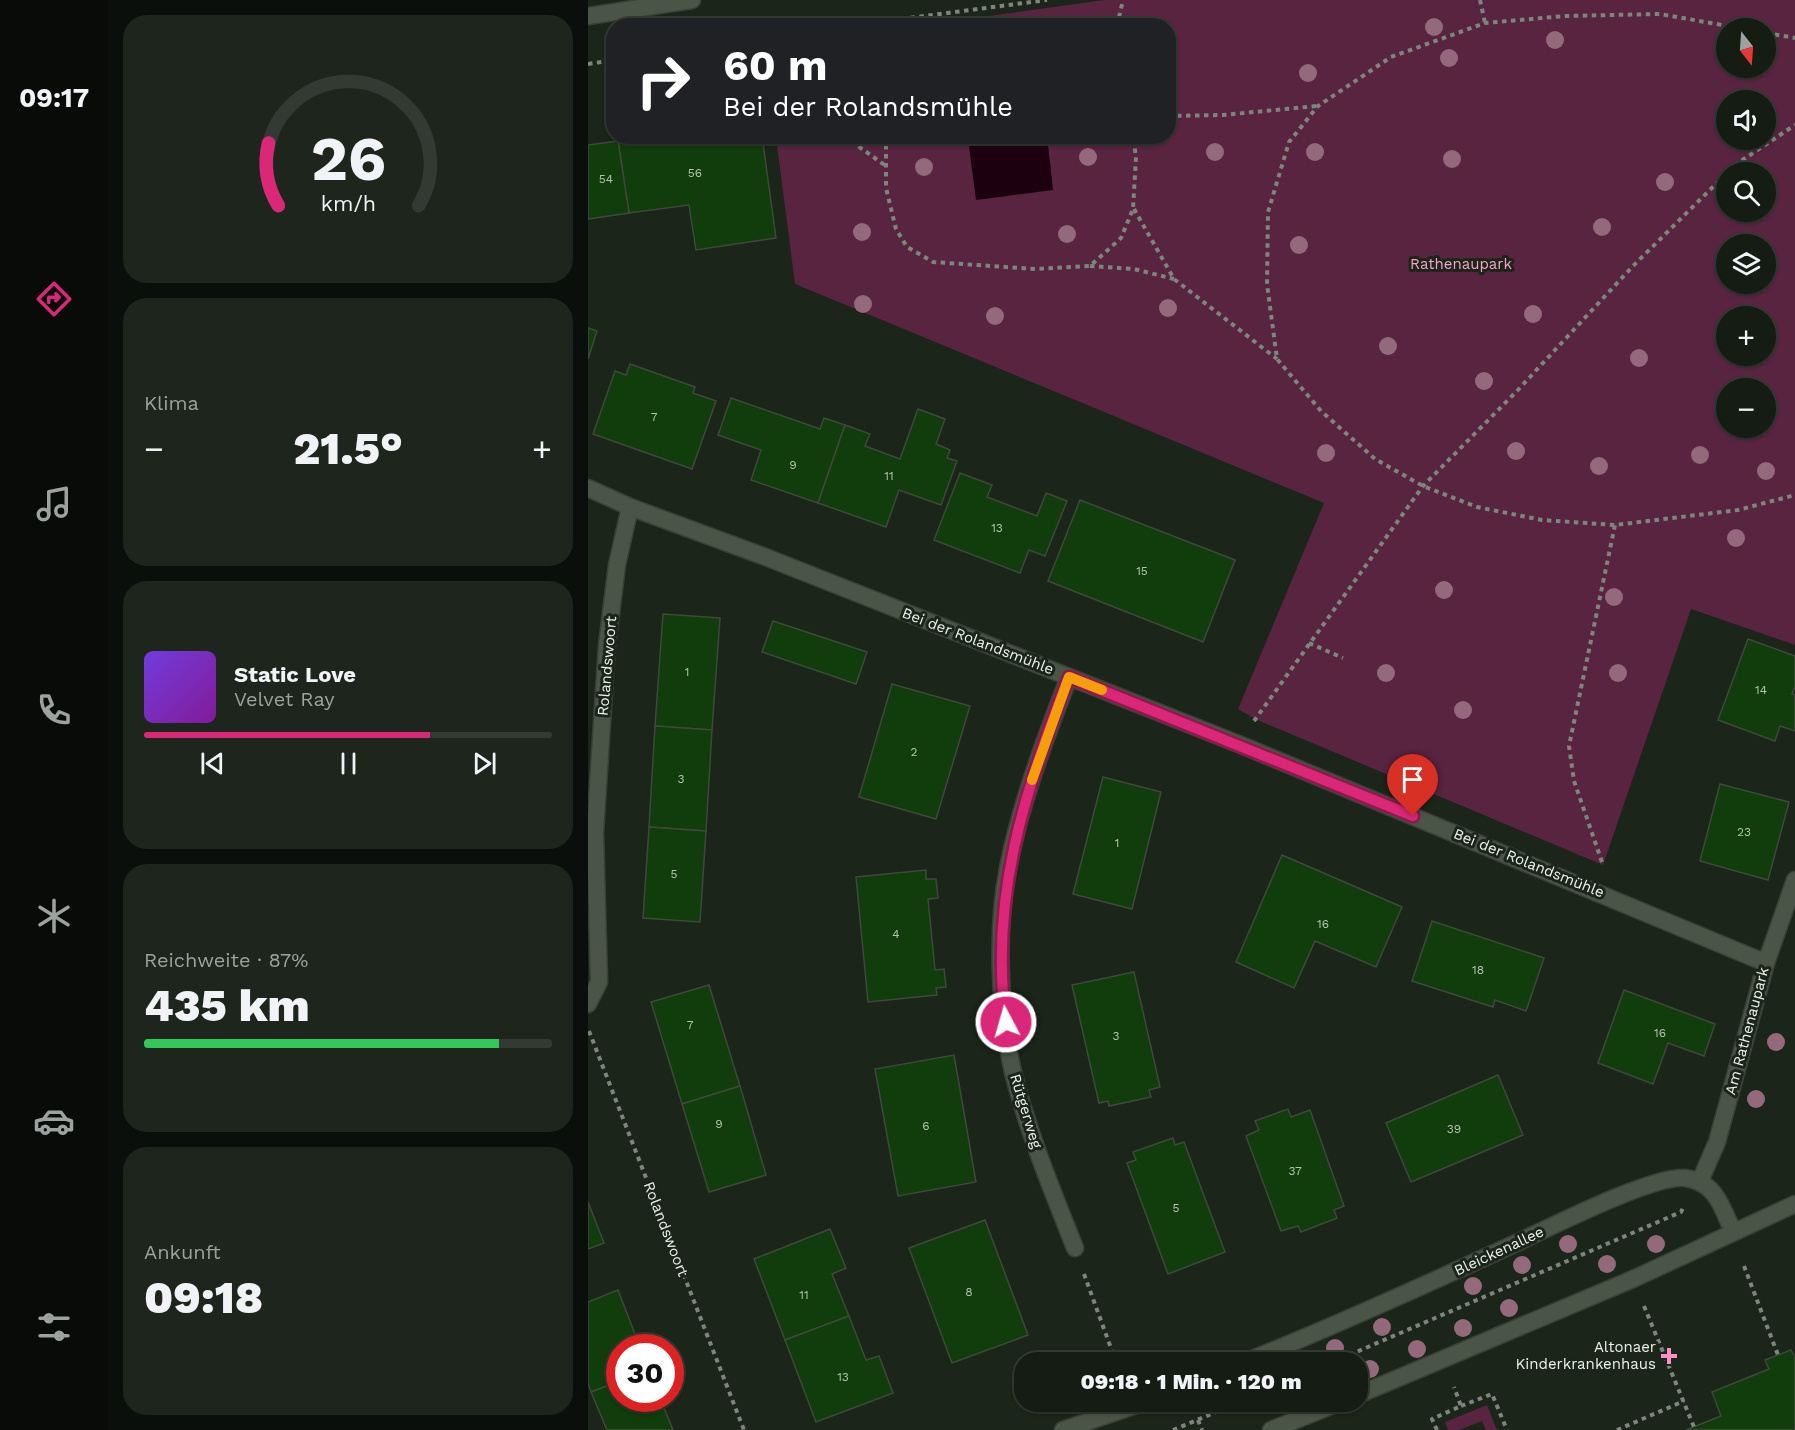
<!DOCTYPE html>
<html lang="de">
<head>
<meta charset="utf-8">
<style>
	:root { --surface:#141c14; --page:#1d251d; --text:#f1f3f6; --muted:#9da1a0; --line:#333a34; --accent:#db2777 }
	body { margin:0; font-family:"Work Sans",sans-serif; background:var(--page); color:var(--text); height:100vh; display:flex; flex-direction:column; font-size:22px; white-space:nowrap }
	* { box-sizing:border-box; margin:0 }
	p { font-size:20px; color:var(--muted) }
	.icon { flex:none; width:33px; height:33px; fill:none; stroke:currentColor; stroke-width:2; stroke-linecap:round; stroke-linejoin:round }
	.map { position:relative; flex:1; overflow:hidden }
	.sheet { display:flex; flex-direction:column; gap:15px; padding:15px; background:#0b0f0b; width:480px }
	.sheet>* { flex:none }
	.guide { position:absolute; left:18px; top:18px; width:570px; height:126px; border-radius:24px; box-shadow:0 2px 4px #0004,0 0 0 2px var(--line); background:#202124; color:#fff; overflow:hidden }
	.needle { width:39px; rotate:163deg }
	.buttons { position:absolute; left:1128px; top:18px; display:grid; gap:12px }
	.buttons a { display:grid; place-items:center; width:60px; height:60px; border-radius:50%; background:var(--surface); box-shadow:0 2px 4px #0004,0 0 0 2px var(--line); font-size:30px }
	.speed { position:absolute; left:18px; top:1334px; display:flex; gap:12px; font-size:30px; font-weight:700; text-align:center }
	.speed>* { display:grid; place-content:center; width:78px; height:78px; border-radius:50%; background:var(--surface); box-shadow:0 2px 4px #0004,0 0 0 2px var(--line); line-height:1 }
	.speed .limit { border:9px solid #d22; background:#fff; color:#111 }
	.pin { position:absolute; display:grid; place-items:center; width:51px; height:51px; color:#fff; margin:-62px -26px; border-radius:50% 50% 50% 0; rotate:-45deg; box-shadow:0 0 6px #0007 }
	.pin .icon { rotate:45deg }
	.me { position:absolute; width:66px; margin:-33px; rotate:354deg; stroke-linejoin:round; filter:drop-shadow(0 0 4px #0008) }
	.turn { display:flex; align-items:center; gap:21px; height:126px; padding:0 18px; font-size:27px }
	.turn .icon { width:78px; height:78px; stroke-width:2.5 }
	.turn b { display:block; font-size:42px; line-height:51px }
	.big { font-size:45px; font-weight:800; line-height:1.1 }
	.sheet .widget { flex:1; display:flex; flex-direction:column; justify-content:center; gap:9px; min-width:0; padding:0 21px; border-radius:24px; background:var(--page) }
	.sheet .dial { align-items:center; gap:0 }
	.dial svg { height:156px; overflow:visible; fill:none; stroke:var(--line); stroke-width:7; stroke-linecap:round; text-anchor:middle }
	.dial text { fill:var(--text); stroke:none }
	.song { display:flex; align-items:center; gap:18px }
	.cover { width:72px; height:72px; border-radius:9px; background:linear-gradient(135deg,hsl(260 70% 55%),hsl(290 70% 35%)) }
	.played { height:6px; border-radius:3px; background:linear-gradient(90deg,var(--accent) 70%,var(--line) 70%) }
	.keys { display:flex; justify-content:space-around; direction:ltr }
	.heat { display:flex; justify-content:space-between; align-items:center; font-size:33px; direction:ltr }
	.charge { height:9px; border-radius:4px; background:linear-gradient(90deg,#34c759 87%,var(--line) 0) }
	.trip { position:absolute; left:426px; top:1352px; width:354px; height:60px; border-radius:24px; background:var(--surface); box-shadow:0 2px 4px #0004,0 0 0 2px var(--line); font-weight:800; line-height:60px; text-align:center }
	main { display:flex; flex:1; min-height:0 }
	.menu { display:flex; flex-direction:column; width:108px; justify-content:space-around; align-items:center; background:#080b08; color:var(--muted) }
	.menu .icon { width:42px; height:42px }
	.menu .selected { color:var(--accent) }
	.menu b { font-size:27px; color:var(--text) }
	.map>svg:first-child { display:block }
	.green { fill:#582440; fill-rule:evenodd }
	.water { fill:#1d0010 }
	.building { fill:#113c0b; stroke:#3e493c; stroke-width:1.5 }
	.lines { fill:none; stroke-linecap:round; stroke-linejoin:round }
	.minor-casing { stroke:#384037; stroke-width:19 }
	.tertiary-casing { stroke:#384037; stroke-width:19 }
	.path { stroke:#7d857c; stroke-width:4; stroke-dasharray:4.5 4.5; stroke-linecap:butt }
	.minor { stroke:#4a5548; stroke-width:16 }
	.tertiary { stroke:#4a5548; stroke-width:16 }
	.tree { fill:#93697b }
	.route-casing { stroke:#8e194d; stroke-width:15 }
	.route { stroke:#db2777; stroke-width:10 }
	.slow { stroke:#f59e0b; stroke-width:10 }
	.poi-dot { fill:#fa8fc6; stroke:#1b251a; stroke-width:2 }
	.labels { text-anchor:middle; stroke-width:6; stroke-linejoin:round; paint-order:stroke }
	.number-label { font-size:12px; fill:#b4c4b2 }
	.park-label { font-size:15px; fill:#f6a1cb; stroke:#1b251a }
	.street-label { font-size:15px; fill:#eaf1e9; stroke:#1b251a }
	.poi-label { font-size:15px; fill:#eaf1e9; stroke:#1b251a; text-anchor:end }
</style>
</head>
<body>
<main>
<nav class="menu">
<b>09:17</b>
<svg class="icon selected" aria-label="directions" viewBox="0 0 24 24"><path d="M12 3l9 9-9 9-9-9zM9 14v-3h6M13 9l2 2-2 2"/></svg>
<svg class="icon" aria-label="music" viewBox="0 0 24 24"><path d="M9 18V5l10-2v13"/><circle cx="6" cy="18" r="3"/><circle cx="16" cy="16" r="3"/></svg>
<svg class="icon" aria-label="phone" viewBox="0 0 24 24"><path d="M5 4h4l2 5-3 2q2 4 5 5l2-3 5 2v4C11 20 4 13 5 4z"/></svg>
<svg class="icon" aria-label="climate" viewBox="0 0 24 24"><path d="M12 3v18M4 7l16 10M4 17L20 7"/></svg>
<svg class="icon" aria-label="car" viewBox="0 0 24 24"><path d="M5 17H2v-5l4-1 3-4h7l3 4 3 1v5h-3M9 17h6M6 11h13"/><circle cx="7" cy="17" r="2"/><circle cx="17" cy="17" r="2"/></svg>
<svg class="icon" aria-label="filters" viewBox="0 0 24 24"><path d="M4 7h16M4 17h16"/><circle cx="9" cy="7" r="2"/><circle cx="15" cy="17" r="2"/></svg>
</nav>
<section class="sheet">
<div class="widget dial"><svg viewBox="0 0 100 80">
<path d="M14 69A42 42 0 1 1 86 69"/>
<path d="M14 69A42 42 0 0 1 9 37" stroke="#db2777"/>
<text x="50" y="56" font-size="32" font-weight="700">26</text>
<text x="50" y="72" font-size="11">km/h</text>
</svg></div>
<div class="widget"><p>Klima</p>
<div class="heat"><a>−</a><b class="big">21.5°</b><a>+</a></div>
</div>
<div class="widget">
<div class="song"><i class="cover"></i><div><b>Static Love</b><p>Velvet Ray</p></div></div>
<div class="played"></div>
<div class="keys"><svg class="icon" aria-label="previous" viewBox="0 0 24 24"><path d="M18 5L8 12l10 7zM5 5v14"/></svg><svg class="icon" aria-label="pause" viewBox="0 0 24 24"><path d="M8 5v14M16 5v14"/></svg><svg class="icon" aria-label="next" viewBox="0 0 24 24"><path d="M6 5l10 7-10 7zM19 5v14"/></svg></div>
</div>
<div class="widget"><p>Reichweite · 87%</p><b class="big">435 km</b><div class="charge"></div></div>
<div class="widget"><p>Ankunft</p><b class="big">09:18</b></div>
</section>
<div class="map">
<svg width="1207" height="1430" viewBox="0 0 1207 1430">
	<rect width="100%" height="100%" fill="#1b251a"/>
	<!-- green -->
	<g class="green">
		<path d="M516,0H1207V645L1103,609L1015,865L667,719L650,709L736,503L207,284L188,137H401L381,139L465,190L459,137L580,136V26L335,25ZM1138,28H1178V68H1138ZM1138,100H1178V140H1138ZM1138,172H1178V212H1138ZM1138,244H1178V284H1138ZM1138,316H1178V356H1138ZM1138,388H1178V428H1138Z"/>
		<polygon points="899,1405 909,1430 898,1430 894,1421 871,1430 860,1430 857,1422"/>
	</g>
	<!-- water -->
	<polygon class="water" points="401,136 459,137 465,190 388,200 380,139"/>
	<!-- building -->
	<g class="building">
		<polygon points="60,136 174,136 188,238 108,250 101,205 41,213 30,141"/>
		<polygon points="30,141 41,213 0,219 0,145"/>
		<polygon points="0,328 9,331 0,359"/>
		<polygon points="42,364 107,387 105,393 128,401 104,469 5,434 27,371 38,375"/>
		<polygon points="143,398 232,429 236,418 257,425 230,503 163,480 173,450 130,435"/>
		<polygon points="330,409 357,419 348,444 362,450 359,458 369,461 353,505 311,490 298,527 230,503 257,425 282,434 277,446 312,459"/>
		<polygon points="372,473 404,485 399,497 449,516 458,493 479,501 457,556 441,550 432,573 346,540"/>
		<polygon points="492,500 647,560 615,642 460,581"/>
		<polygon points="75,614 132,618 124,730 67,726"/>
		<polygon points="185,621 279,652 268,684 174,652"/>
		<polygon points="1160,639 1207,656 1207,687 1204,694 1207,695 1207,731 1192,726 1187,741 1130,720"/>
		<polygon points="304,684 382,706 348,819 271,797"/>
		<polygon points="67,726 124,730 118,831 61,827"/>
		<polygon points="515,777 573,792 544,909 485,894"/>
		<polygon points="1132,784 1201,802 1180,880 1112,861"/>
		<polygon points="61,827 118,831 112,922 55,918"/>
		<polygon points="694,855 814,907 788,967 727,941 706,988 648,962"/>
		<polygon points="338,870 338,879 348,879 350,898 340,899 347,970 356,969 358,987 348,988 349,995 280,1002 268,877"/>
		<polygon points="844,921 956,958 938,1011 907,1000 905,1007 824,981"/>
		<polygon points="546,972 572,1087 561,1090 563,1097 521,1106 520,1101 511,1103 484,985"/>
		<polygon points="121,985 152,1086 94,1104 63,1002"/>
		<polygon points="1036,990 1127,1024 1116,1056 1080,1043 1065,1084 1010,1063"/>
		<polygon points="366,1055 388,1182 310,1196 287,1069"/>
		<polygon points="910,1075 935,1135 823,1182 798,1123"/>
		<polygon points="152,1086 178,1175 121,1192 94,1104"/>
		<polygon points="700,1109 703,1117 722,1110 756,1206 746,1210 749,1218 713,1232 710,1226 693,1231 658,1136 671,1130 667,1121"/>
		<polygon points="585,1138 587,1145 596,1142 637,1252 580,1274 539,1163 548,1160 545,1152"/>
		<polygon points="0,1202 16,1243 0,1249"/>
		<polygon points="397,1220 440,1335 364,1363 321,1248"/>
		<polygon points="242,1229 258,1268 244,1274 261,1316 197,1340 166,1259"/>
		<polygon points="30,1290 52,1347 32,1347 32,1381 3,1392 0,1383 0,1302"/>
		<polygon points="261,1316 278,1360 291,1356 305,1393 228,1422 197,1340"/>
		<polygon points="1203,1350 1207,1357 1207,1430 1098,1430 1133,1416 1124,1392 1181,1369 1177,1360"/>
		<polygon points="32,1381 32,1398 72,1398 85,1430 19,1430 3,1392"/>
	</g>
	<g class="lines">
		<!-- minor casing -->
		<g class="minor-casing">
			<g id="minor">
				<polyline points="0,488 42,507 175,556 653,745 1178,963"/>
				<path d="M481,677C457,739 433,802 420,868C408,928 411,1012 425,1072C440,1132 464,1190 487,1248"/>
				<polyline points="0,1004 11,982 7,832 19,645 29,565 42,507"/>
				<polyline points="1112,1181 1129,1142 1178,963 1207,880"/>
				<path d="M657,1362C747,1326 835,1286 924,1245C959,1229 1064,1175 1097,1178C1128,1182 1134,1207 1145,1232"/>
				<polyline points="770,1395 1045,1279 1207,1204"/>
				<polyline points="475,1430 560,1401"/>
				<polyline points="683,1430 755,1401"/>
			</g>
		</g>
		<!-- tertiary casing -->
		<g class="tertiary-casing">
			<polyline id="tertiary" points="0,16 104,0"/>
		</g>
		<!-- path -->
		<g class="path">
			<polyline points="892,0 897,23"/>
			<polyline points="260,26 459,0"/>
			<polyline points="529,26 535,0"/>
			<polyline points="1151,28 1072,14 977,16 897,23 803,57 730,106 701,142 680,212 679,284 689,359 733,411 787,459 835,486 889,507 954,520 1027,525 1150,510 1207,495"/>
			<polyline points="1178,33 1207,38"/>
			<polyline points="0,64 26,60"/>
			<polyline points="580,116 635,115 729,106"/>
			<polyline points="256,136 298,166"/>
			<polyline points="298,136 298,188 308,229 319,247 345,262 447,269 502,266 533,238 545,209 548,157 545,136"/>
			<polyline points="1140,172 1150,163 1207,125"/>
			<polyline points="546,209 586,279 689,359"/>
			<polyline points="502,266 546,269 586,279"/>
			<polyline points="721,643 755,658"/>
			<polyline points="666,721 835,486 928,392 1045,266 1138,174"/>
			<polyline points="1014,862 986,781 981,746 1027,525"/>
			<polyline points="1,1031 156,1430"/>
			<polyline points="1156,1266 1190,1355"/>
			<polyline points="496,1274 528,1362"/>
			<polyline points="1056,1306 1106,1427"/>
			<polyline points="745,1362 1093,1212 1095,1208"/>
			<polyline points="873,1406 904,1394 919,1430"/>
			<polyline points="610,1420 614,1430"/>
			<polyline points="585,1430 655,1401"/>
			<polyline points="849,1430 844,1419 873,1406 866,1387"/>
			<polyline points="1029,1430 1096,1401"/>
		</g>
		<!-- minor -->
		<use href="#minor" class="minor"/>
		<!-- tertiary -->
		<use href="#tertiary" class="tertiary"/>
	</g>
	<!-- trees -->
	<g class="tree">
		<circle cx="846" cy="27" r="9"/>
		<circle cx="967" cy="40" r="9"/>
		<circle cx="861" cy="58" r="9"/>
		<circle cx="720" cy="73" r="9"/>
		<circle cx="627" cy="152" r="9"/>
		<circle cx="727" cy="152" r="9"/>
		<circle cx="500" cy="157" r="9"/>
		<circle cx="864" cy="159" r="9"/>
		<circle cx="336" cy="167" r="9"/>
		<circle cx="1077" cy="182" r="9"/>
		<circle cx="1014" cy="227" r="9"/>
		<circle cx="274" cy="232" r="9"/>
		<circle cx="479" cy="234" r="9"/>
		<circle cx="711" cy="245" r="9"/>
		<circle cx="275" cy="304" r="9"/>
		<circle cx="580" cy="308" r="9"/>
		<circle cx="945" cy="314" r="9"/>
		<circle cx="407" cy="316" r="9"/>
		<circle cx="800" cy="346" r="9"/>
		<circle cx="1051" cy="358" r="9"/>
		<circle cx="896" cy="381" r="9"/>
		<circle cx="928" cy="451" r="9"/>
		<circle cx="738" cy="453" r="9"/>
		<circle cx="1112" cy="455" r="9"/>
		<circle cx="1011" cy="466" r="9"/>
		<circle cx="1178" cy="471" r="9"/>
		<circle cx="1148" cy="538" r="9"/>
		<circle cx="856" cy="590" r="9"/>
		<circle cx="1026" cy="597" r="9"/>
		<circle cx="798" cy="673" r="9"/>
		<circle cx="1030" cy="673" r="9"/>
		<circle cx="875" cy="710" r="9"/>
		<circle cx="1188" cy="1042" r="9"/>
		<circle cx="1168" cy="1099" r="9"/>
		<circle cx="980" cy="1244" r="9"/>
		<circle cx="1068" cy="1244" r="9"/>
		<circle cx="1019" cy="1264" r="9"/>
		<circle cx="934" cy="1265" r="9"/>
		<circle cx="885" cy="1286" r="9"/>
		<circle cx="921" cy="1308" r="9"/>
		<circle cx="794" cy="1327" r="9"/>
		<circle cx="875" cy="1328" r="9"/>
		<circle cx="747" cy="1348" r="9"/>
		<circle cx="829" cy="1349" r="9"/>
		<circle cx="782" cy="1369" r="9"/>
	</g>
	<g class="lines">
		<!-- route casing -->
		<g class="route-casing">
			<path id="route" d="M418,1022C401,899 437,789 481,677L825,816"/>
		</g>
		<!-- route -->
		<use href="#route" class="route"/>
		<!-- slow -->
		<polyline class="slow" points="444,780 481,677 514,690"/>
	</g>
	<!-- markers -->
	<path class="poi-dot" d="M1078 1347h6v6h6v6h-6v6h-6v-6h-6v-6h6z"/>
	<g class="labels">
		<!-- number labels -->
		<g class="number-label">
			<text x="107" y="177">56</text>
			<text x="18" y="183">54</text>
			<text x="66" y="421">7</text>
			<text x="205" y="469">9</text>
			<text x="301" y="480">11</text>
			<text x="409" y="532">13</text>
			<text x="554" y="575">15</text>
			<text x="99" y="676">1</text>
			<text x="1173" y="694">14</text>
			<text x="326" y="756">2</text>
			<text x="93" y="783">3</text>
			<text x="1156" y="836">23</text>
			<text x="529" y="847">1</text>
			<text x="86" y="878">5</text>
			<text x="735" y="928">16</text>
			<text x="308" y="938">4</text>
			<text x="890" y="974">18</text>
			<text x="102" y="1029">7</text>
			<text x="1072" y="1037">16</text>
			<text x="528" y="1040">3</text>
			<text x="131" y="1128">9</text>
			<text x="338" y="1130">6</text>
			<text x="866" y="1133">39</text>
			<text x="707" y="1175">37</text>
			<text x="588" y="1212">5</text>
			<text x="381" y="1296">8</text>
			<text x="216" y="1299">11</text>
			<text x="255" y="1381">13</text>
		</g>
		<!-- park labels -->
		<g class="park-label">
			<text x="873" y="269">Rathenaupark</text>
		</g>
		<!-- street labels -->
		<g class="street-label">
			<text transform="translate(390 641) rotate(21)" y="5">Bei der Rolandsmühle</text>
			<text transform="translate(19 666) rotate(-85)" y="5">Rolandswoort</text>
			<text transform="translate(941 863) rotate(22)" y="5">Bei der Rolandsmühle</text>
			<text transform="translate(1159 1031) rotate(-75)" y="5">Am Rathenaupark</text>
			<text transform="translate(438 1111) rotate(73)" y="5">Rütgerweg</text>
			<text transform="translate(78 1229) rotate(69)" y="5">Rolandswoort</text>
			<text transform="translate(911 1251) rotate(-25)" y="5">Bleickenallee</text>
		</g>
		<!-- poi labels -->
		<g class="poi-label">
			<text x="1068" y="1352">Altonaer<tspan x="1068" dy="17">Kinderkrankenhaus</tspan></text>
		</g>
	</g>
</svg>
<div class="buttons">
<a><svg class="needle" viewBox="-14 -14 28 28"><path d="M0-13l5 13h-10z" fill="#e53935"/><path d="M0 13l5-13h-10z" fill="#9da1a0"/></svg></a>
<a><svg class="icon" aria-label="sound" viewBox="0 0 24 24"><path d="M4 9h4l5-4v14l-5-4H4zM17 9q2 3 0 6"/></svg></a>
<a><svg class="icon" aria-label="search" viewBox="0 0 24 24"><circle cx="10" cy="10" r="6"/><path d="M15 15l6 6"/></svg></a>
<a><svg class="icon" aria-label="layers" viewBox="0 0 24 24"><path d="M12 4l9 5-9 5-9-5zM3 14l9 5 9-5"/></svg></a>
<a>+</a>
<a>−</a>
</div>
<div class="speed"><div class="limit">30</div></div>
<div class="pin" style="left:825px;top:816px;background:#d93025"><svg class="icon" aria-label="arrive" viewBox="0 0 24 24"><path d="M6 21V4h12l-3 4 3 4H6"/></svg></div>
<svg class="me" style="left:418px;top:1022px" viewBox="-20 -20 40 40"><circle r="17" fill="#db2777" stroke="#fff" stroke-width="3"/><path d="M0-11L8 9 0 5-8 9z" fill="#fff"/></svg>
<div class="trip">09:18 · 1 Min. · 120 m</div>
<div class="guide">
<div class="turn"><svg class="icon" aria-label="right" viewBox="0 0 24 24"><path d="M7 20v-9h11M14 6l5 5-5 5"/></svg><div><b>60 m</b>Bei der Rolandsmühle</div></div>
</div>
</div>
</main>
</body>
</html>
